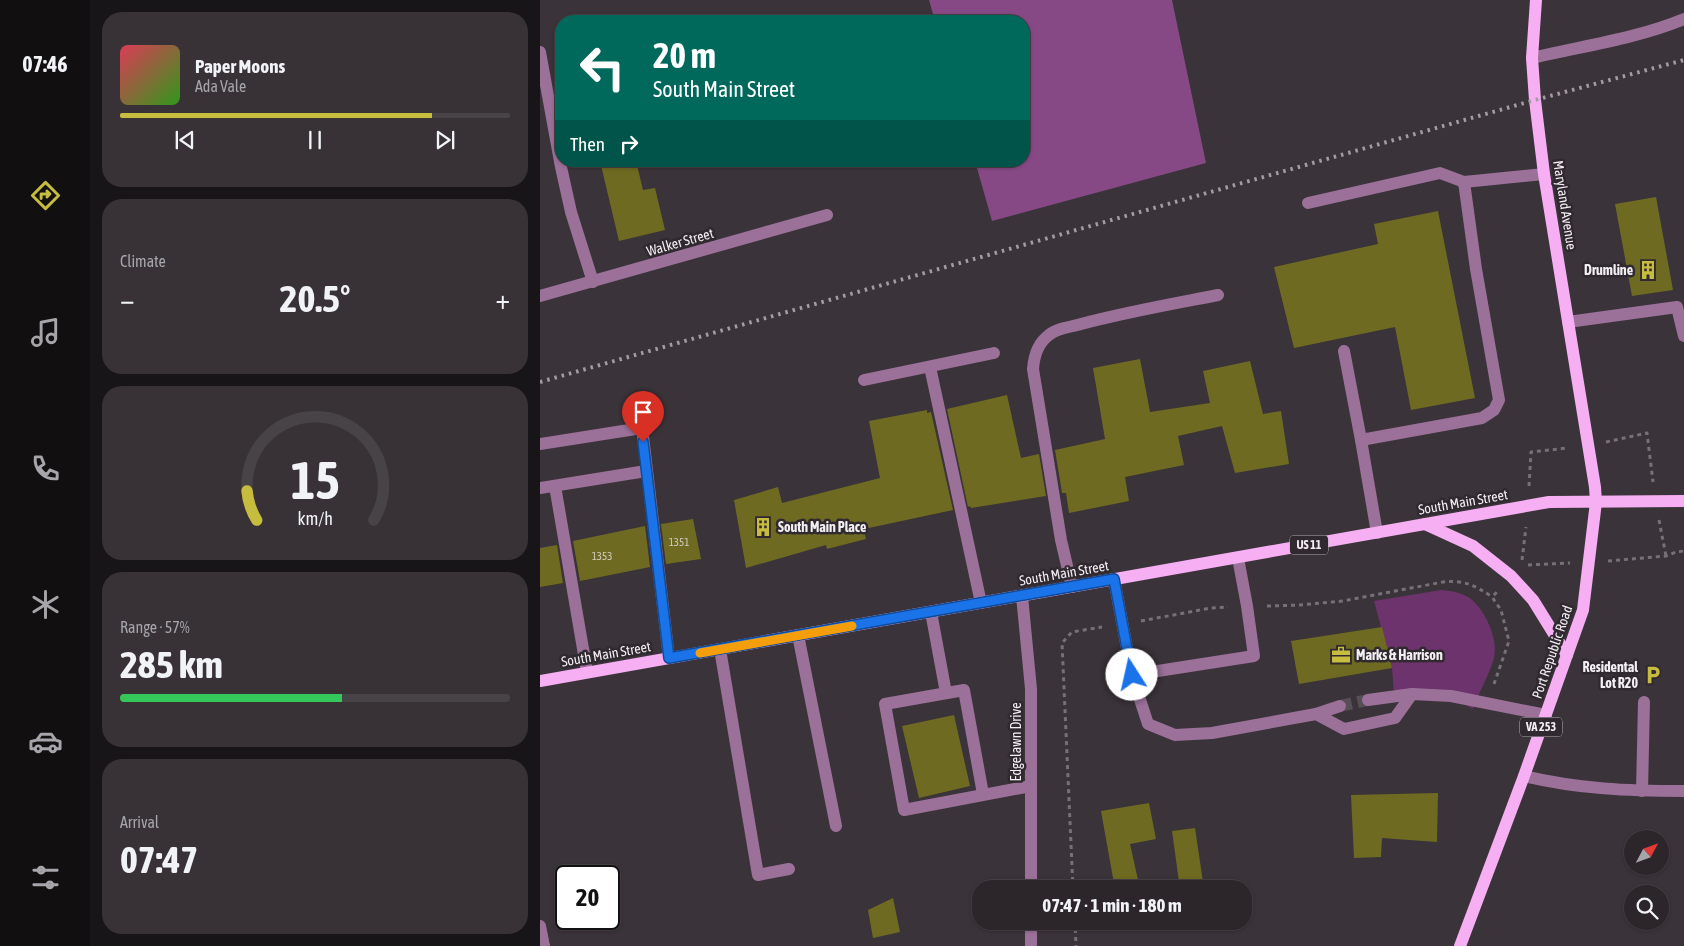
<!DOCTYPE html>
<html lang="en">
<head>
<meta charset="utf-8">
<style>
	:root { --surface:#2c262b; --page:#383237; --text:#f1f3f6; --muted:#a6a5a9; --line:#484347; --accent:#c6bc3d }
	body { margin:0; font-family:"Asap Condensed",sans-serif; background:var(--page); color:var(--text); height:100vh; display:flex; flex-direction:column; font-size:19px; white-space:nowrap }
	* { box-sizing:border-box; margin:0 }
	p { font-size:16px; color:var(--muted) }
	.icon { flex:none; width:28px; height:28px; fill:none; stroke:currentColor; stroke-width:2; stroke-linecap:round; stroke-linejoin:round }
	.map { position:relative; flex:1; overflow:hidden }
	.details { display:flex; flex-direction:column; gap:12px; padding:12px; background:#181518; width:450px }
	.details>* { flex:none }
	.banner { position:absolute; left:15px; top:15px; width:475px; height:152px; border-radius:20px; box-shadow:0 1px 4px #0004,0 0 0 1px var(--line); background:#00695c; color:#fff; overflow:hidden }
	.needle { width:32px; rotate:49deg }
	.tools { position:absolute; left:1084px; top:830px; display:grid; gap:10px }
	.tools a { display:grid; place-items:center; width:45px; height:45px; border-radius:50%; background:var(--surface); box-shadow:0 1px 4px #0004,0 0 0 1px var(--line); font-size:25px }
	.speed { position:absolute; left:15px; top:865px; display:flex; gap:10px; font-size:25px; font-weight:700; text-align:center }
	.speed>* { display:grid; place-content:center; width:65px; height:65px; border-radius:50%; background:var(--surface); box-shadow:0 1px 4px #0004,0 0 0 1px var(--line); line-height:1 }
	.speed .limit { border:2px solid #111; border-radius:8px; background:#fff; color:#111 }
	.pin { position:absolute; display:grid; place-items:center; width:42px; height:42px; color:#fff; margin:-51px -21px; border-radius:50% 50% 50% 0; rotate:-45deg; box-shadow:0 0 5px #0007 }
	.pin .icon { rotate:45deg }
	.me { position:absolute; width:55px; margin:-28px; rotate:350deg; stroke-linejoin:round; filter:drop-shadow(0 0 4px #0008) }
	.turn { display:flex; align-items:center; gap:18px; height:105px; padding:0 15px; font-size:22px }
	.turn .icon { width:65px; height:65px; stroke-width:2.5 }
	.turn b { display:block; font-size:35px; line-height:42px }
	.then { display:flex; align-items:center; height:48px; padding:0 15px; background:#0003; gap:10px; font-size:19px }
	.big { font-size:38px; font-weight:700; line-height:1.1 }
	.details .card { flex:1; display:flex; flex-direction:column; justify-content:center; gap:8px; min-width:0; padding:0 18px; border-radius:20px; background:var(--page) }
	.details .dial { align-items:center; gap:0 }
	.dial svg { height:130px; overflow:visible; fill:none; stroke:var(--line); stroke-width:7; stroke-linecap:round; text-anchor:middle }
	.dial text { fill:var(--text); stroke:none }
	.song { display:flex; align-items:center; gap:15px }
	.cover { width:60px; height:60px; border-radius:8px; background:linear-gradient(135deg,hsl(350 70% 55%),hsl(110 70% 35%)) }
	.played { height:5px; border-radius:2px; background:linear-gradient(90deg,var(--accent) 80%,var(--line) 80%) }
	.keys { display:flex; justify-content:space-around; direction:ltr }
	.heat { display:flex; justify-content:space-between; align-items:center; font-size:28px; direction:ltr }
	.charge { height:8px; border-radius:4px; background:linear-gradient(90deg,#34c759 57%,var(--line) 0) }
	.trip { position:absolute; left:432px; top:880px; width:280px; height:50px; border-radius:20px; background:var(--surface); box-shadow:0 1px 4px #0004,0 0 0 1px var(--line); font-weight:700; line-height:50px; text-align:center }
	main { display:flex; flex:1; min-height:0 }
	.tabs { display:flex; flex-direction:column; width:90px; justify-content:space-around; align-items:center; background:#120f11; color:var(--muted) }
	.tabs .icon { width:35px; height:35px }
	.tabs .on { color:var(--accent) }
	.tabs b { font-size:22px; color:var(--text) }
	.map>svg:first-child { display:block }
	.green { fill:#6d336c }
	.forest { fill:#864985 }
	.building { fill:#6f6a21 }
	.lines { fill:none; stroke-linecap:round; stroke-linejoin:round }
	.minor-tunnel { stroke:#564f55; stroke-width:12; stroke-dasharray:12 6; stroke-linecap:butt }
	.path { stroke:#777177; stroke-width:3; stroke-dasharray:4 4; stroke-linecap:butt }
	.minor { stroke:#9b7099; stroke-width:12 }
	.major { stroke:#f6aff3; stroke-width:12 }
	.rail { stroke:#a29da2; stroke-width:4; stroke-dasharray:2.5 5; stroke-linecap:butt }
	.route-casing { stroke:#114b97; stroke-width:12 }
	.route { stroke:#1a73e8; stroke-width:9 }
	.slow { stroke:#f59e0b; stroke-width:9 }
	.labels { text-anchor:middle; stroke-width:5; stroke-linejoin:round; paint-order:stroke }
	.number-label { font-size:11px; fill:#d1cdbe }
	.shield { fill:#30292f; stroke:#b8b3b8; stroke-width:1 }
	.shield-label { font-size:12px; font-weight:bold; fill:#f2eef2 }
	.street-label { font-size:14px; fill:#f2eef2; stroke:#30292f }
	.poi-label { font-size:14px; font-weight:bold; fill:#f2eef2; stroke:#30292f; text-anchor:end }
</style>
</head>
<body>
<main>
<nav class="tabs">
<b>07:46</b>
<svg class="icon on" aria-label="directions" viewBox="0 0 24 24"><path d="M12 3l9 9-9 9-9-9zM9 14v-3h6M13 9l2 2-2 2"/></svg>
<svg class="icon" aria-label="music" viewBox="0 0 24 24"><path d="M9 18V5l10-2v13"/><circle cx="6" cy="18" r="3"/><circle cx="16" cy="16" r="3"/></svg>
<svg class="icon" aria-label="phone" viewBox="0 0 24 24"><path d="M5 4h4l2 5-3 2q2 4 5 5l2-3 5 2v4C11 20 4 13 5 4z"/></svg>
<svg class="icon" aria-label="climate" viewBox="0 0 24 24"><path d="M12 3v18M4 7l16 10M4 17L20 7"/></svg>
<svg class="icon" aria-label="car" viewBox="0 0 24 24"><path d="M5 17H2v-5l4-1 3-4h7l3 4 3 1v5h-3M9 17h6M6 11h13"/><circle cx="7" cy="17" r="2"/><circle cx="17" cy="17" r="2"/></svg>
<svg class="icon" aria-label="filters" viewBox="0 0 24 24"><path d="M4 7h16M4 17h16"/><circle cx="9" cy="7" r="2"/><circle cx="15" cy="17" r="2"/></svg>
</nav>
<section class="details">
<div class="card">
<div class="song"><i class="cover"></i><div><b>Paper Moons</b><p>Ada Vale</p></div></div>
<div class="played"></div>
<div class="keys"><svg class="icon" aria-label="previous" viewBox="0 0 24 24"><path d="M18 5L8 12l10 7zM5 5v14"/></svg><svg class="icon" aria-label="pause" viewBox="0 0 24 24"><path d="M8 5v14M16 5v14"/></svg><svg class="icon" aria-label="next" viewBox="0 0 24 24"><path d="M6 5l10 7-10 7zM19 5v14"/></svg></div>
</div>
<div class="card"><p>Climate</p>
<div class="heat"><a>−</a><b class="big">20.5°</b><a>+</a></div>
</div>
<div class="card dial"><svg viewBox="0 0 100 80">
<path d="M14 69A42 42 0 1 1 86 69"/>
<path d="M14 69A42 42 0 0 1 8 51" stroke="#c6bc3d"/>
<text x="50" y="56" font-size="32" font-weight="700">15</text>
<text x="50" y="72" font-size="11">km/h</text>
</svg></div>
<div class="card"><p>Range · 57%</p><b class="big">285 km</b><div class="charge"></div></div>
<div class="card"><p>Arrival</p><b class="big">07:47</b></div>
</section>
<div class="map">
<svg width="1144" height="946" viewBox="0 0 1144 946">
	<rect width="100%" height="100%" fill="#3a3339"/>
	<!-- green -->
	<path class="green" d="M901,590C911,591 919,592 928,597C944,607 959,639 954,658C949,675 939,692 933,709L900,691L854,694L852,668L834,601Z"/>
	<!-- forest -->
	<polygon class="forest" points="389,0 632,0 666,163 452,221 435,161 484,161 484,21 395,21"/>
	<!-- building -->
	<g class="building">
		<polygon points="60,161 96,161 103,190 115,188 125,230 79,241"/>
		<polygon points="1116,197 1133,290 1092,296 1075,204"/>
		<polygon points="898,211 935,398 871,410 855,327 754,348 734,267 838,244 834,224"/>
		<polygon points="600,359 610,412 670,403 663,371 710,361 723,414 741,411 749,464 695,473 682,426 638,436 644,465 585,477 589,501 529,513 526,493 522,493 515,450 565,439 553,368"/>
		<polygon points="467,395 481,458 499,454 506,496 431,508 430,506 428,507 407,409"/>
		<polygon points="387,410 387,413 391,412 413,510 324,529 326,539 287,549 286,545 206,568 194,500 238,487 242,503 340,478 329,421"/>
		<polygon points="153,519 161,559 126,564 121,524"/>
		<polygon points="105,526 110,567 40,581 33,541"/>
		<polygon points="17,545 23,583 0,587 0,548"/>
		<polygon points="842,627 852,668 759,684 751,641"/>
		<polygon points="414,715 430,786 379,798 362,726"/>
		<polygon points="898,793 897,842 842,838 841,857 814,858 811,795"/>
		<polygon points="609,803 616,839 590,844 600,889 575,889 561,811"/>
		<polygon points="655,828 664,889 640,889 632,831"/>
		<polygon points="353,898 360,932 333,938 328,910"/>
	</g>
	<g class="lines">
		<!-- minor-tunnel -->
		<polyline class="minor-tunnel" points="800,706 828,700"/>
		<!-- path -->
		<g class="path">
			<polyline points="1066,442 1107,433 1113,482"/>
			<polyline points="989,486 991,452 1028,448"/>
			<polyline points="1119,520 1126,556"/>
			<polyline points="982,560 986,527"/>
			<polyline points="1068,561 1126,556 1136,552 1144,551"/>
			<polyline points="988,565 1030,563"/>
			<path d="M727,606L760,605L803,601L903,582C924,580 935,585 952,597"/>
			<polyline points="601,621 671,608 688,607"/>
			<polyline points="954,684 969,641 961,610 952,597 958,591"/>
			<polyline points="533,889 522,643 532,632 562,627"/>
			<polyline points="535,921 536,946"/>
		</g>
		<!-- minor -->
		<g class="minor">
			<polyline points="0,52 21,167 31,212 53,282"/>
			<path d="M992,58C1042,46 1096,39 1144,19"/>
			<polyline points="768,203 900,173 924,182"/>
			<polyline points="0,296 287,215"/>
			<polyline points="1028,322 1137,307 1144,336"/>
			<polyline points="804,351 821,440 942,418 954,410 959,400 936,269 924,182 1004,174"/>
			<polyline points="390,367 441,603"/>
			<polyline points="324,380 454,353"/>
			<polyline points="821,440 837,533"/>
			<polyline points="0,444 102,428 129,658"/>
			<polyline points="15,486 47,672"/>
			<polyline points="0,488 106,471"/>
			<polyline points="574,579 592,675 714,656 707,606 698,558"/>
			<path d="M532,587L521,540L493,369C494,355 498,343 509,335C517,328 531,327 541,324C586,312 632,304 678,295"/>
			<polyline points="482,596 491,689 491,889"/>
			<polyline points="391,612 406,693"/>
			<polyline points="258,635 296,826"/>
			<polyline points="180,649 218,875 249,869"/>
			<polyline points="592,675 608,724 635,735 672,733 776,714 804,729 855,718 872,694"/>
			<polyline points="828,700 872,694 911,696 1006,715"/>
			<polyline points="776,714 800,706"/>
			<path d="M984,776C1040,789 1087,791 1144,791"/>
			<polyline points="1102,791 1104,702"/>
			<polyline points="443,794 424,690 345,704 364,810 491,786"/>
			<polyline points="491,921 491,946"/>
			<polyline points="0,926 4,946"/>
		</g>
		<!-- major -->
		<g class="major">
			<polyline points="885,524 933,546 971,576 993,600 1027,655"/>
			<polyline points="0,681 1009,502 1144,501"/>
			<polyline points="920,946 984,776 1043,610 1056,502 1055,487 1004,174 995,100 992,58 996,0"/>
		</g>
		<!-- rail -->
		<polyline class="rail" points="0,382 995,100 1144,60"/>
	</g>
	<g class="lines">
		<!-- route casing -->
		<g class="route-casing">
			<polyline id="route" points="103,442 129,658 574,579 592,675"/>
		</g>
		<!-- route -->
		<use href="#route" class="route"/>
		<!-- slow -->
		<polyline class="slow" points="160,653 312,626"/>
	</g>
	<!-- icons -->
	<defs>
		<g id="building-bare" transform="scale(1.5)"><path d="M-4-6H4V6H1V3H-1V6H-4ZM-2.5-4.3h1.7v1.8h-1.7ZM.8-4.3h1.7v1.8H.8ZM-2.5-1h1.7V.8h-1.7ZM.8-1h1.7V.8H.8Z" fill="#c6bc3d" stroke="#30292f" stroke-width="2.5" paint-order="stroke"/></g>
		<g id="office-bare" transform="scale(1.5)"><path d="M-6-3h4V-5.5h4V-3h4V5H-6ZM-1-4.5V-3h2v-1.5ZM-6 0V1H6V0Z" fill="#c6bc3d" stroke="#30292f" stroke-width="2.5" paint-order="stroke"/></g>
		<g id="parking-bare" transform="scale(1.5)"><path d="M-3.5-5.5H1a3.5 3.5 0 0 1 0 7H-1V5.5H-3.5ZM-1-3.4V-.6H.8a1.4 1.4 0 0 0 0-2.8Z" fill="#c6bc3d" stroke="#30292f" stroke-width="2.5" paint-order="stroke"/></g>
	</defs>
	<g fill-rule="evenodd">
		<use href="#building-bare" x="1108" y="270"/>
		<use href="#building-bare" x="223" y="527"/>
		<use href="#office-bare" x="801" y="655"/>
		<use href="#parking-bare" x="1113" y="675"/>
	</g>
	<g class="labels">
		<!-- number labels -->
		<g class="number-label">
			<text x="139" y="546">1351</text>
			<text x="62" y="560">1353</text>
		</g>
		<!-- shield labels -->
		<g class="shield">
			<rect x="750" y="535.5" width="38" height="19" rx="4"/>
			<rect x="980" y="717.5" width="42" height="19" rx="4"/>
		</g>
		<g class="shield-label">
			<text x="769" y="549">US 11</text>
			<text x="1001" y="731">VA 253</text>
		</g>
		<!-- street labels -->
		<g class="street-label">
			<text transform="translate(1025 205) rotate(81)" y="5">Maryland Avenue</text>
			<text transform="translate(140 242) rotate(-16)" y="5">Walker Street</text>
			<text transform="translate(923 502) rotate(-10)" y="5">South Main Street</text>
			<text transform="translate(524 573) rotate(-10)" y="5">South Main Street</text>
			<text transform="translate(1012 652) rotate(-71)" y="5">Port Republic Road</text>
			<text transform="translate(66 654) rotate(-10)" y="5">South Main Street</text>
			<text transform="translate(476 742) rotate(-90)" y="5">Edgelawn Drive</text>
		</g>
		<!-- poi labels -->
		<g class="poi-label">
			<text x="1093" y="275">Drumline</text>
			<text x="238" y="532" text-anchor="start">South Main Place</text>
			<text x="816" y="660" text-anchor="start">Marks &amp; Harrison</text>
			<text x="1098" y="672">Residental<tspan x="1098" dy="16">Lot R20</tspan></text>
		</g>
	</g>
</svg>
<div class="tools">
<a><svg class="needle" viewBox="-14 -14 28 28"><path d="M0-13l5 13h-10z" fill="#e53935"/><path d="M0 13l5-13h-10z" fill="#a6a5a9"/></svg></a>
<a><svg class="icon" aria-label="search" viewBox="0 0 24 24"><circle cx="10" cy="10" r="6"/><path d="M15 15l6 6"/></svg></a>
</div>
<div class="speed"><div class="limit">20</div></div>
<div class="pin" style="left:103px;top:442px;background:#d93025"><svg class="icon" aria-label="arrive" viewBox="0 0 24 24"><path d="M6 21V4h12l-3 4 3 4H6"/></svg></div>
<svg class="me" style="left:592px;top:675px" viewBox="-20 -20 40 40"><circle r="19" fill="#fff"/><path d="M0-13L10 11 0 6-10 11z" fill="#1a73e8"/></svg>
<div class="trip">07:47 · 1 min · 180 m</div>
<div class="banner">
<div class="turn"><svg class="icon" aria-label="left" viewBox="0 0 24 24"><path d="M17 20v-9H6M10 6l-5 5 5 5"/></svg><div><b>20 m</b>South Main Street</div></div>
<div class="then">Then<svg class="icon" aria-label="right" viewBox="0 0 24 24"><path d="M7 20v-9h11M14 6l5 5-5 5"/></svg></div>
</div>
</div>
</main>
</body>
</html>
